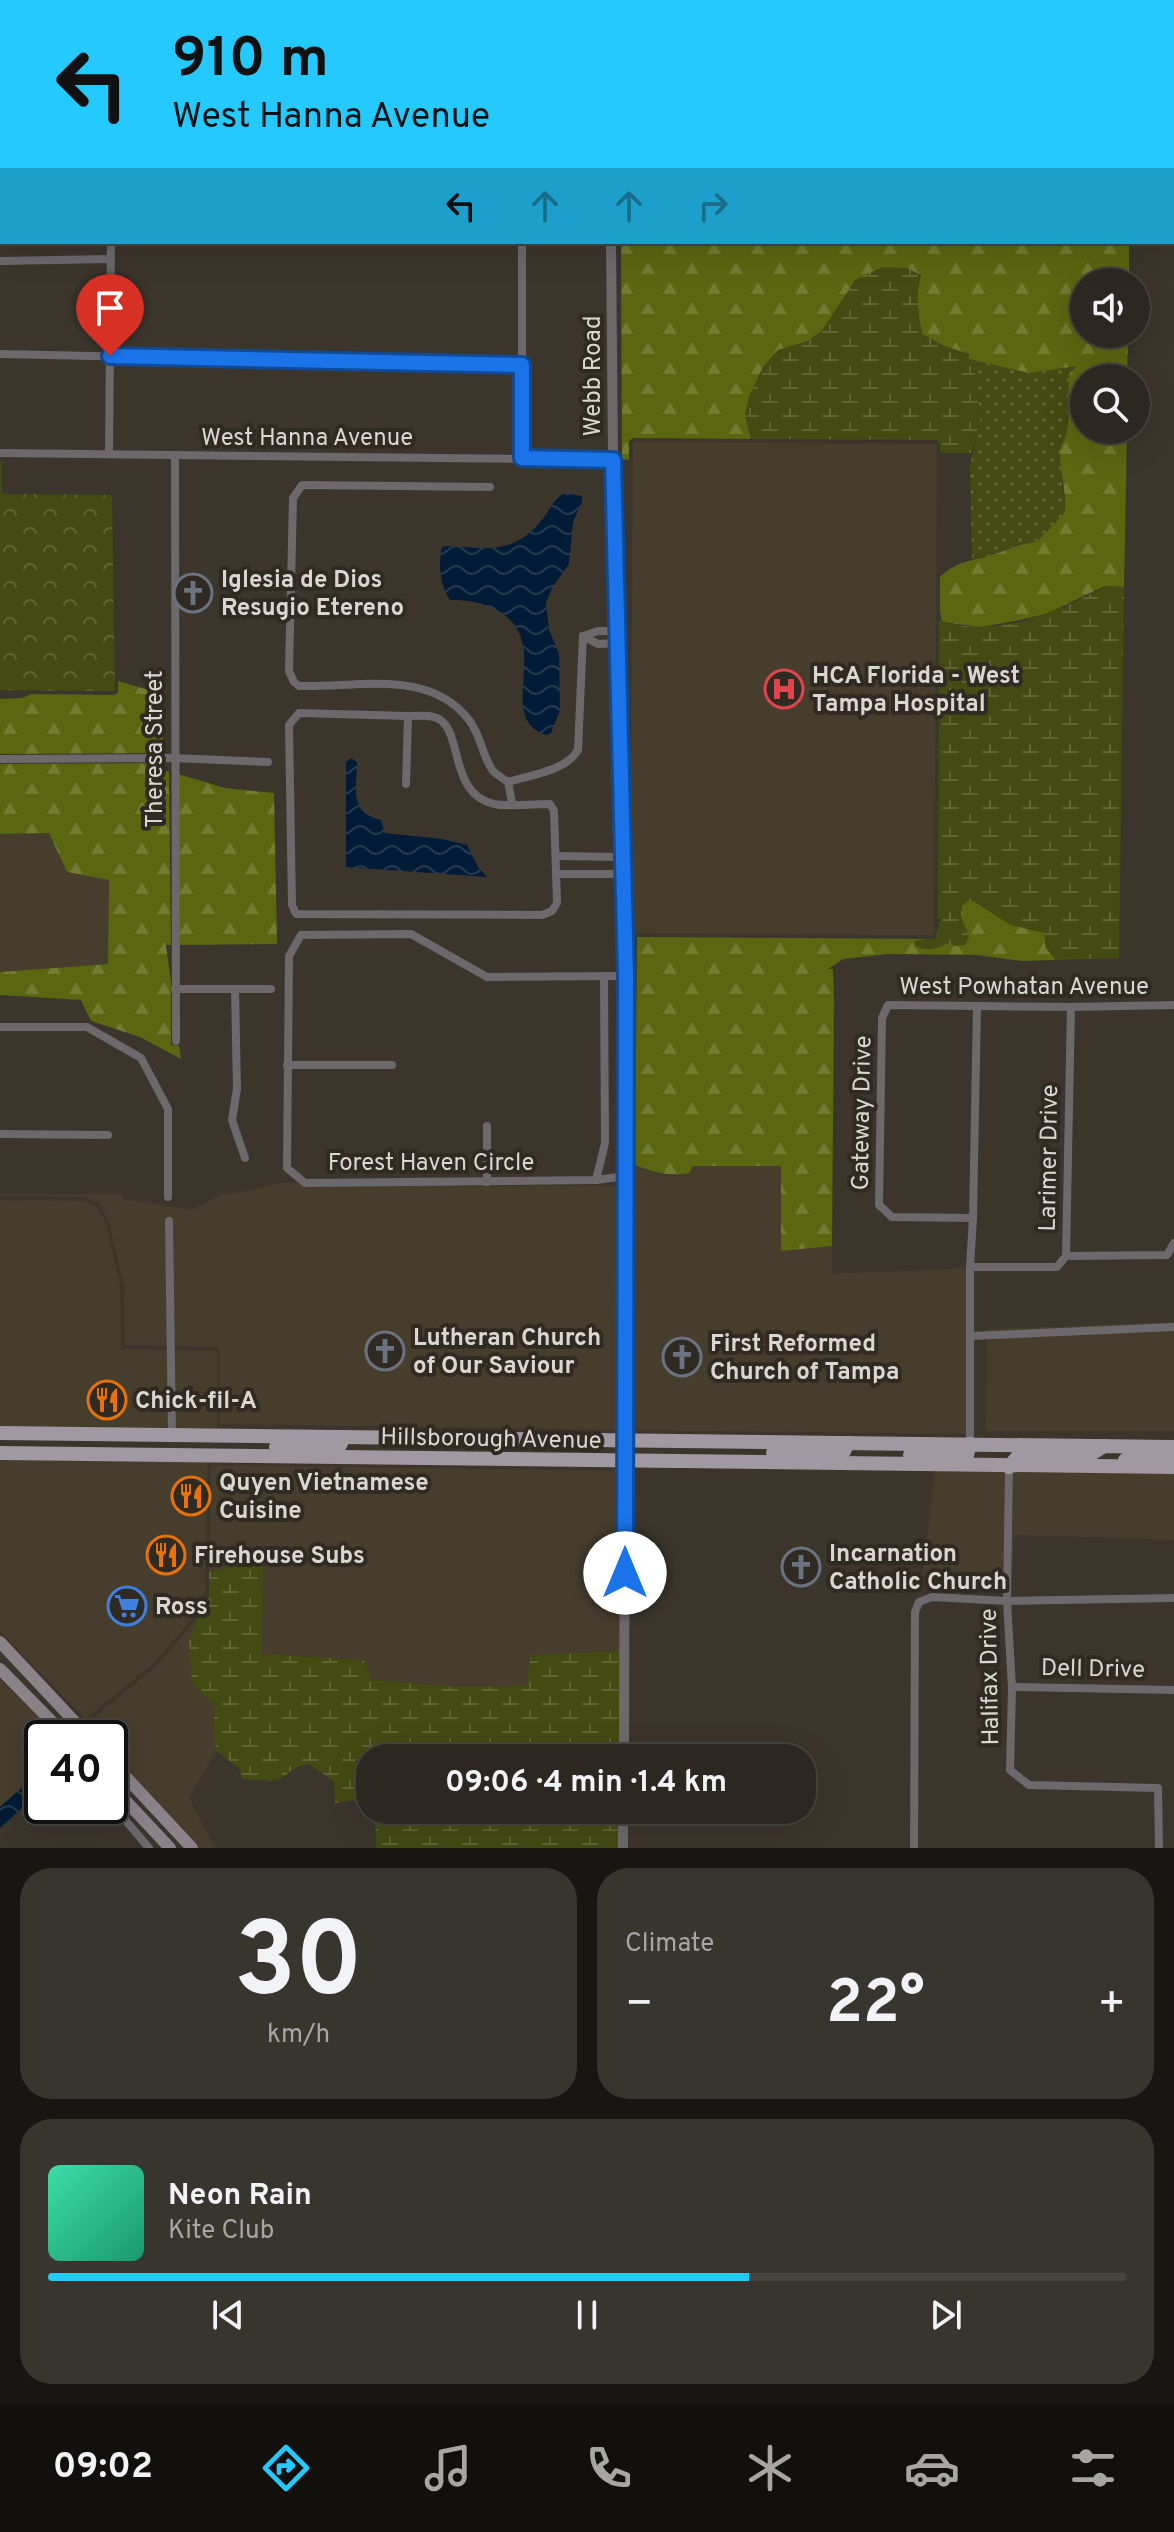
<!DOCTYPE html>
<html lang="en">
<head>
<meta charset="utf-8">
<style>
	:root { --surface:#2c2821; --page:#38342e; --text:#f1f3f6; --muted:#a6a6a5; --line:#48443f; --accent:#24c9fe }
	body { margin:0; font-family:Overpass,sans-serif; background:var(--page); color:var(--text); height:100vh; display:flex; flex-direction:column; font-size:30px; white-space:nowrap }
	* { box-sizing:border-box; margin:0 }
	p { font-size:26px; color:var(--muted) }
	.icon { flex:none; width:44px; height:44px; fill:none; stroke:currentColor; stroke-width:2; stroke-linecap:round; stroke-linejoin:round }
	.map { position:relative; height:1848px; overflow:hidden }
	.sheet { display:flex; flex-direction:column; gap:20px; padding:20px; background:#181612; flex:1 }
	.sheet>* { flex:none }
	.top-card { position:absolute; left:0px; top:0px; width:1174px; height:244px; box-shadow:0 8px 32px #0002,0 0 0 2px var(--line); background:#24c9fe; color:#111; overflow:hidden }
	.buttons { position:absolute; left:1070px; top:268px; display:grid; gap:16px }
	.buttons a { display:grid; place-items:center; width:80px; height:80px; border-radius:50%; background:var(--surface); box-shadow:0 8px 32px #0002,0 0 0 2px var(--line); font-size:40px }
	.speed { position:absolute; left:24px; top:1720px; display:flex; gap:16px; font-size:40px; font-weight:700; text-align:center }
	.speed>* { display:grid; place-content:center; width:104px; height:104px; border-radius:50%; background:var(--surface); box-shadow:0 8px 32px #0002,0 0 0 2px var(--line); line-height:1 }
	.speed .limit { border:4px solid #111; border-radius:12px; background:#fff; color:#111 }
	.pin { position:absolute; display:grid; place-items:center; width:68px; height:68px; color:#fff; margin:-82px -34px; border-radius:50% 50% 50% 0; rotate:-45deg; box-shadow:0 0 8px #0007 }
	.pin .icon { rotate:45deg }
	.me { position:absolute; width:88px; margin:-44px; rotate:0deg; stroke-linejoin:round; filter:drop-shadow(0 0 6px #0008) }
	.turn { display:flex; align-items:center; gap:28px; height:168px; padding:0 40px; font-size:36px }
	.turn .icon { width:104px; height:104px; stroke-width:2.5 }
	.turn b { display:block; font-size:56px; line-height:68px }
	.lanes { display:flex; align-items:center; height:76px; padding:0 40px; background:#0003; justify-content:center; gap:40px; direction:ltr }
	.lanes .off { opacity:.35 }
	.big { font-size:60px; font-weight:700; line-height:1.1 }
	.sheet .widget { flex:1; display:flex; flex-direction:column; justify-content:center; gap:12px; min-width:0; padding:0 28px; border-radius:32px; background:var(--page) }
	.sheet .dial { align-items:center; gap:0 }
	.dial b { font-size:104px; line-height:1 }
	.song { display:flex; align-items:center; gap:24px }
	.cover { width:96px; height:96px; border-radius:12px; background:linear-gradient(135deg,hsl(160 70% 55%),hsl(160 70% 35%)) }
	.played { height:8px; border-radius:4px; background:linear-gradient(90deg,var(--accent) 65%,var(--line) 65%) }
	.keys { display:flex; justify-content:space-around; direction:ltr }
	.heat { display:flex; justify-content:space-between; align-items:center; font-size:44px; direction:ltr }
	.sheet .tiles { flex:1; display:grid; gap:20px; grid-template-columns:1fr 1fr }
	.widget:last-child { grid-column:span 2 }
	.trip { position:absolute; left:356px; top:1744px; width:460px; height:80px; border-radius:32px; background:var(--surface); box-shadow:0 8px 32px #0002,0 0 0 2px var(--line); font-weight:700; line-height:80px; text-align:center }
	.tab-bar { display:flex; height:128px; justify-content:space-around; align-items:center; background:#12100d; color:var(--muted) }
	.tab-bar .icon { width:56px; height:56px }
	.tab-bar .active { color:var(--accent) }
	.tab-bar b { font-size:36px; color:var(--text) }
	.map>svg:first-child { display:block }
	.built { fill:#463d2d }
	.grass { fill:url(#grass-dots) }
	.forest { fill:url(#forest-firs) }
	.wetland { fill:url(#wetland-marsh) }
	.park { fill:url(#park-crowns) }
	.water { fill:url(#water-waves) }
	.lines { fill:none; stroke-linecap:round; stroke-linejoin:round }
	.minor { stroke:#6c686c; stroke-width:8 }
	.tertiary { stroke:#6c686c; stroke-width:10 }
	.secondary { stroke:#8a848a; stroke-width:12 }
	.primary { stroke:#a199a1; stroke-width:14 }
	.route-casing { stroke:#114b97; stroke-width:20 }
	.route { stroke:#1a73e8; stroke-width:14 }
	.labels { text-anchor:middle; stroke-width:8; stroke-linejoin:round; paint-order:stroke }
	.street-label { font-size:24px; fill:#dad6d0; stroke:#302b22 }
	.poi-label { font-size:24px; font-weight:bold; fill:#dad6d0; stroke:#302b22; text-anchor:start }
</style>
</head>
<body>
<div class="map">
<svg width="1174" height="1848" viewBox="0 0 1174 1848">
	<defs>
		<pattern id="grass-dots" width="8" height="8" patternUnits="userSpaceOnUse" patternTransform="scale(2)"><rect width="8" height="8" fill="#434b13"/><path d="M2 2h.1M6 6h.1" fill="none" stroke="#5e6434" stroke-width="1.8" stroke-linecap="round"/></pattern>
		<pattern id="forest-firs" width="22" height="20" patternUnits="userSpaceOnUse" patternTransform="scale(2)"><rect width="22" height="20" fill="#5a6610"/><path d="M5 1l3.5 6h-7zM16 11l3.5 6h-7z" fill="#717b32"/></pattern>
		<pattern id="wetland-marsh" width="20" height="14" patternUnits="userSpaceOnUse" patternTransform="scale(2)"><rect width="20" height="14" fill="#434b13"/><path d="M1 5h8M5 5V1M11 12h8M15 12V8" fill="none" stroke="#5e6434"/></pattern>
		<pattern id="park-crowns" width="20" height="18" patternUnits="userSpaceOnUse" patternTransform="scale(2)"><rect width="20" height="18" fill="#434b13"/><path d="M2 6a3 3 0 1 1 6 0M12 15a3 3 0 1 1 6 0" fill="none" stroke="#5e6434"/></pattern>
		<pattern id="water-waves" width="16" height="10" patternUnits="userSpaceOnUse" patternTransform="scale(2)"><rect width="16" height="10" fill="#021b36"/><path d="M0 5q4-4 8 0t8 0" fill="none" stroke="#263b52"/></pattern>
	</defs>
	<rect width="100%" height="100%" fill="#3b352c"/>
	<!-- built -->
	<g class="built">
		<polygon points="633,442 937,444 934,935 630,933"/>
		<polygon points="49,833 67,872 109,880 108,964 0,972 0,834"/>
		<polygon points="635,1165 651,1172 675,1176 693,1166 781,1166 781,1250 832,1246 832,1274 966,1268 966,1434 630,1430 630,1186 635,1186"/>
		<polygon points="424,1177 438,1179 454,1186 622,1186 622,1430 220,1424 219,1347 125,1345 124,1285 109,1222 100,1204 85,1197 0,1196 0,1194 122,1194 123,1199 191,1210 226,1192 227,1195 281,1183"/>
		<polygon points="0,1200 84,1201 97,1207 106,1223 120,1286 121,1349 217,1351 217,1428 0,1426"/>
		<polygon points="1174,1322 1174,1431 986,1431 987,1329"/>
		<polygon points="0,1460 208,1462 205,1592 192,1619 155,1662 85,1719 0,1631"/>
		<polygon points="211,1465 621,1471 620,1651 532,1655 526,1686 457,1687 370,1680 364,1660 262,1654 263,1560 209,1572"/>
		<polygon points="935,1471 1005,1472 1003,1591 921,1586"/>
		<polygon points="1013,1472 1174,1473 1174,1540 1014,1535 1011,1592"/>
		<polygon points="198,1617 215,1707 213,1729 216,1751 189,1798 215,1848 199,1848 110,1753 110,1738 96,1738 51,1689 83,1722 87,1723 158,1665"/>
		<polygon points="0,1680 61,1738 42,1738 42,1770 0,1807"/>
	</g>
	<!-- grass -->
	<polygon class="grass" points="974,360 1029,373 1078,365 1068,396 1067,430 1060,456 1063,465 1062,485 1066,509 1063,516 1035,542 1022,543 991,556 972,559 970,466 980,420"/>
	<!-- forest -->
	<g class="forest">
		<path d="M621,242H1129V282H1084V334H1128L1127,378H1084V430H1127L1124,587L1105,586L1046,614L1015,621L981,627L942,622L940,610V577C956,561 972,561 992,555C1008,550 1019,543 1036,542C1041,537 1065,515 1065,510C1067,499 1060,467 1060,454C1059,447 1066,439 1067,431C1070,412 1068,392 1069,374L1077,366L1029,373L969,359V354L944,346L922,334C918,313 915,296 921,275L856,279L822,331L806,342L778,350L763,367L745,415L751,439L633,438L629,441V460L622,459Z"/>
		<polygon points="118,681 149,690 163,731 163,753 0,754 0,699 22,698 32,694 115,695 118,692"/>
		<polygon points="163,763 163,770 169,772 171,945 166,945 171,982 171,1045 179,1046 181,1059 140,1037 91,1021 81,1000 0,995 0,972 108,964 109,880 67,872 49,833 0,834 0,764"/>
		<polygon points="178,774 225,788 274,793 277,944 179,945"/>
		<path d="M972,900L1011,925L1044,932L1046,948L1056,960L1022,961L977,955L888,954L843,959L828,969H833L834,1001L832,1246L781,1251V1166H693L689,1173C670,1177 652,1172 635,1165L637,937L928,939L915,941L940,947L967,930C960,920 957,910 967,901Z"/>
	</g>
	<!-- wetland -->
	<g class="wetland">
		<path d="M883,267L907,268L921,275C915,295 918,313 922,334L944,346L969,354V359L974,360L980,420L972,453H940V443L937,440L751,439L745,415L749,396L763,367L778,350L806,342L822,331L856,279Z"/>
		<path d="M1106,586L1124,587L1119,958L1056,960L1046,948L1044,933L1011,925L972,900L967,901C954,915 965,922 969,937L965,945L955,946L948,943C938,949 925,952 915,946V941L936,938L940,920L938,918L939,620C995,640 1057,612 1106,586Z"/>
		<polygon points="263,1559 262,1654 364,1660 371,1680 457,1687 526,1686 531,1655 620,1651 620,1758 370,1758 370,1766 355,1759 360,1777 358,1800 335,1803 334,1781 308,1764 297,1767 277,1781 242,1779 239,1768 216,1751 213,1729 215,1707 192,1682 189,1640 209,1594 209,1572"/>
		<polygon points="375,1810 619,1810 619,1848 376,1848"/>
	</g>
	<!-- park -->
	<polygon class="park" points="0,462 2,462 2,494 112,495 115,691 0,690"/>
	<!-- water -->
	<g class="water">
		<path d="M565,493L582,496V502L573,522L569,564L552,588L546,603L549,630L559,653L560,710L551,733L546,735C493,717 555,643 498,611C482,602 468,600 450,600C440,587 438,564 442,547L448,546C492,549 516,554 545,516C552,506 554,499 565,493Z"/>
		<path d="M351,758L357,762C357,788 348,812 381,820L385,833L442,839L467,845L478,867L487,877L346,867V762Z"/>
		<polygon points="42,1770 42,1790 0,1828 0,1807"/>
	</g>
	<g class="lines">
		<!-- minor -->
		<g class="minor">
			<polyline points="550,2 552,0"/>
			<polyline points="0,65 2,63"/>
			<polyline points="522,242 522,458"/>
			<polyline points="0,261 111,259"/>
			<polyline points="0,354 522,365"/>
			<polyline points="0,453 613,460"/>
			<polyline points="109,453 111,242"/>
			<polyline points="175,457 176,1041"/>
			<path d="M490,487L302,485L293,498L289,671L294,682L299,686C357,688 429,668 469,720C481,735 482,756 493,771C497,775 504,779 508,782L512,803"/>
			<polyline points="583,636 598,644 618,643"/>
			<polyline points="583,636 598,631 617,631"/>
			<polyline points="0,759 173,758 268,762"/>
			<path d="M508,782C530,775 566,771 578,750L583,636"/>
			<path d="M406,784L408,716L299,713L289,725L292,905L296,914L542,915L552,911L557,903L554,811L550,804C534,804 509,807 494,804C449,794 463,733 439,719C430,714 418,716 408,716"/>
			<polyline points="556,856 623,857"/>
			<polyline points="556,874 623,874"/>
			<polyline points="175,989 271,989"/>
			<polyline points="235,989 237,1089 232,1120 245,1158"/>
			<polyline points="0,1027 87,1027 141,1058 168,1109 168,1197"/>
			<polyline points="287,1065 392,1065"/>
			<polyline points="0,1134 108,1135"/>
			<polyline points="626,1176 596,1180 305,1183 287,1168 289,956 301,935 411,934 487,977 626,976"/>
			<polyline points="596,1180 605,1143 604,976"/>
			<polyline points="487,1182 487,1126"/>
			<polyline points="973,1218 892,1217 879,1205 882,1018 888,1005 1071,1007 1174,1005"/>
			<polyline points="169,1221 172,1434"/>
			<polyline points="1066,1256 1167,1255 1174,1243"/>
			<polyline points="970,1267 1057,1267 1066,1256 1071,1007"/>
			<polyline points="970,1336 1174,1327"/>
			<polyline points="970,1444 970,1267 973,1218 977,1007"/>
			<polyline points="1009,1467 1007,1601 1012,1687 1010,1770 1029,1785 1158,1788 1159,1848"/>
			<polyline points="1012,1687 1174,1690"/>
			<polyline points="110,1802 149,1848"/>
			<polyline points="914,1848 915,1612 919,1602 932,1597 1007,1601 1174,1598"/>
		</g>
		<!-- tertiary -->
		<g class="tertiary">
			<polyline points="609,0 609,2"/>
			<polyline points="611,242 613,460 626,976 624,1758"/>
			<polyline points="623,1848 623,1810"/>
		</g>
		<!-- secondary -->
		<g class="secondary">
			<polyline points="0,1642 90,1738"/>
			<polyline points="0,1669 68,1738"/>
			<polyline points="110,1760 192,1848"/>
			<polyline points="110,1784 170,1848"/>
		</g>
		<!-- primary -->
		<g class="primary">
			<polyline points="0,1433 1174,1447"/>
			<polyline points="276,1447 334,1447 340,1445 344,1437"/>
			<polyline points="0,1453 1174,1467"/>
			<polyline points="773,1453 843,1453 848,1443"/>
			<polyline points="910,1455 967,1455 970,1444"/>
			<polyline points="1125,1460 1174,1454"/>
			<polyline points="1009,1467 1018,1456 1088,1456 1104,1446"/>
		</g>
	</g>
	<g class="lines">
		<!-- route casing -->
		<g class="route-casing">
			<polyline id="route" points="110,356 522,365 522,458 613,460 626,976 625,1573"/>
		</g>
		<!-- route -->
		<use href="#route" class="route"/>
	</g>
	<!-- icons -->
	<defs>
		<g id="church-ring" transform="scale(2)"><circle r="9.5" fill="#302b22" stroke="#6b7280" stroke-width="1.5"/><path d="M-1.2-6h2.4v3.5h3.3v2.4h-3.3V6h-2.4V-.1h-3.3v-2.4h3.3Z" fill="#6b7280"/></g>
		<g id="hospital-ring" transform="scale(2)"><circle r="9.5" fill="#302b22" stroke="#e0444e" stroke-width="1.5"/><path d="M-5-5h3v3.5h4V-5h3V5h-3V1.5h-4V5h-3Z" fill="#e0444e"/></g>
		<g id="restaurant-ring" transform="scale(2)"><circle r="9.5" fill="#302b22" stroke="#e8710a" stroke-width="1.5"/><path d="M-5-6h1v4h1v-4h1v4h1v-4h1v5L-1.5 .5V6h-2V.5L-5-1ZM5-6V6H3V1.5H1.5Q1.5-4 5-6Z" fill="#e8710a"/></g>
		<g id="supermarket-ring" transform="scale(2)"><circle r="9.5" fill="#302b22" stroke="#3f7fe0" stroke-width="1.5"/><path d="M-6-5.5h2.5l.6 2H6L4.5 2H-2.5L-4.4-4H-6ZM-1.5 3.2a1.3 1.3 0 1 0 .1 0ZM3 3.2a1.3 1.3 0 1 0 .1 0Z" fill="#3f7fe0"/></g>
	</defs>
	<g fill-rule="evenodd">
		<use href="#church-ring" x="193" y="593"/>
		<use href="#hospital-ring" x="784" y="689"/>
		<use href="#church-ring" x="385" y="1351"/>
		<use href="#church-ring" x="682" y="1357"/>
		<use href="#restaurant-ring" x="107" y="1400"/>
		<use href="#restaurant-ring" x="191" y="1496"/>
		<use href="#restaurant-ring" x="166" y="1555"/>
		<use href="#church-ring" x="801" y="1567"/>
		<use href="#supermarket-ring" x="127" y="1606"/>
	</g>
	<g class="labels">
		<!-- street labels -->
		<g class="street-label">
			<text transform="translate(592 376) rotate(-90)" y="8">Webb Road</text>
			<text x="307" y="445">West Hanna Avenue</text>
			<text transform="translate(154 749) rotate(-90)" y="8">Theresa Street</text>
			<text x="1024" y="994">West Powhatan Avenue</text>
			<text transform="translate(861 1113) rotate(-89)" y="8">Gateway Drive</text>
			<text transform="translate(1048 1158) rotate(-89)" y="8">Larimer Drive</text>
			<text x="431" y="1170">Forest Haven Circle</text>
			<text transform="translate(491 1438) rotate(1)" y="8">Hillsborough Avenue</text>
			<text transform="translate(1093 1668) rotate(1)" y="8">Dell Drive</text>
			<text transform="translate(989 1677) rotate(-91)" y="8">Halifax Drive</text>
		</g>
		<!-- poi labels -->
		<g class="poi-label">
			<text x="221" y="587">Iglesia de Dios<tspan x="221" dy="28">Resugio Etereno</tspan></text>
			<text x="812" y="683">HCA Florida - West<tspan x="812" dy="28">Tampa Hospital</tspan></text>
			<text x="413" y="1345">Lutheran Church<tspan x="413" dy="28">of Our Saviour</tspan></text>
			<text x="710" y="1351">First Reformed<tspan x="710" dy="28">Church of Tampa</tspan></text>
			<text x="135" y="1408">Chick-fil-A</text>
			<text x="219" y="1490">Quyen Vietnamese<tspan x="219" dy="28">Cuisine</tspan></text>
			<text x="829" y="1561">Incarnation<tspan x="829" dy="28">Catholic Church</tspan></text>
			<text x="194" y="1563">Firehouse Subs</text>
			<text x="155" y="1614">Ross</text>
		</g>
	</g>
</svg>
<div class="buttons">
<a><svg class="icon" aria-label="sound" viewBox="0 0 24 24"><path d="M4 9h4l5-4v14l-5-4H4zM17 9q2 3 0 6"/></svg></a>
<a><svg class="icon" aria-label="search" viewBox="0 0 24 24"><circle cx="10" cy="10" r="6"/><path d="M15 15l6 6"/></svg></a>
</div>
<div class="speed"><div class="limit">40</div></div>
<div class="pin" style="left:110px;top:356px;background:#d93025"><svg class="icon" aria-label="arrive" viewBox="0 0 24 24"><path d="M6 21V4h12l-3 4 3 4H6"/></svg></div>
<svg class="me" style="left:625px;top:1573px" viewBox="-20 -20 40 40"><circle r="19" fill="#fff"/><path d="M0-13L10 11 0 6-10 11z" fill="#1a73e8"/></svg>
<div class="trip">09:06 · 4 min · 1.4 km</div>
<div class="top-card">
<div class="turn"><svg class="icon" aria-label="left" viewBox="0 0 24 24"><path d="M17 20v-9H6M10 6l-5 5 5 5"/></svg><div><b>910 m</b>West Hanna Avenue</div></div>
<div class="lanes"><svg class="icon" aria-label="left" viewBox="0 0 24 24"><path d="M17 20v-9H6M10 6l-5 5 5 5"/></svg><svg class="icon off" aria-label="ahead" viewBox="0 0 24 24"><path d="M12 20V5M6 11l6-6 6 6"/></svg><svg class="icon off" aria-label="ahead" viewBox="0 0 24 24"><path d="M12 20V5M6 11l6-6 6 6"/></svg><svg class="icon off" aria-label="right" viewBox="0 0 24 24"><path d="M7 20v-9h11M14 6l5 5-5 5"/></svg></div>
</div>
</div>
<section class="sheet">
<div class="tiles">
<div class="widget dial"><b>30</b><p>km/h</p></div>
<div class="widget"><p>Climate</p>
<div class="heat"><a>−</a><b class="big">22°</b><a>+</a></div>
</div>
<div class="widget">
<div class="song"><i class="cover"></i><div><b>Neon Rain</b><p>Kite Club</p></div></div>
<div class="played"></div>
<div class="keys"><svg class="icon" aria-label="previous" viewBox="0 0 24 24"><path d="M18 5L8 12l10 7zM5 5v14"/></svg><svg class="icon" aria-label="pause" viewBox="0 0 24 24"><path d="M8 5v14M16 5v14"/></svg><svg class="icon" aria-label="next" viewBox="0 0 24 24"><path d="M6 5l10 7-10 7zM19 5v14"/></svg></div>
</div>
</div>
</section>
<nav class="tab-bar">
<b>09:02</b>
<svg class="icon active" aria-label="directions" viewBox="0 0 24 24"><path d="M12 3l9 9-9 9-9-9zM9 14v-3h6M13 9l2 2-2 2"/></svg>
<svg class="icon" aria-label="music" viewBox="0 0 24 24"><path d="M9 18V5l10-2v13"/><circle cx="6" cy="18" r="3"/><circle cx="16" cy="16" r="3"/></svg>
<svg class="icon" aria-label="phone" viewBox="0 0 24 24"><path d="M5 4h4l2 5-3 2q2 4 5 5l2-3 5 2v4C11 20 4 13 5 4z"/></svg>
<svg class="icon" aria-label="climate" viewBox="0 0 24 24"><path d="M12 3v18M4 7l16 10M4 17L20 7"/></svg>
<svg class="icon" aria-label="car" viewBox="0 0 24 24"><path d="M5 17H2v-5l4-1 3-4h7l3 4 3 1v5h-3M9 17h6M6 11h13"/><circle cx="7" cy="17" r="2"/><circle cx="17" cy="17" r="2"/></svg>
<svg class="icon" aria-label="filters" viewBox="0 0 24 24"><path d="M4 7h16M4 17h16"/><circle cx="9" cy="7" r="2"/><circle cx="15" cy="17" r="2"/></svg>
</nav>
</body>
</html>
